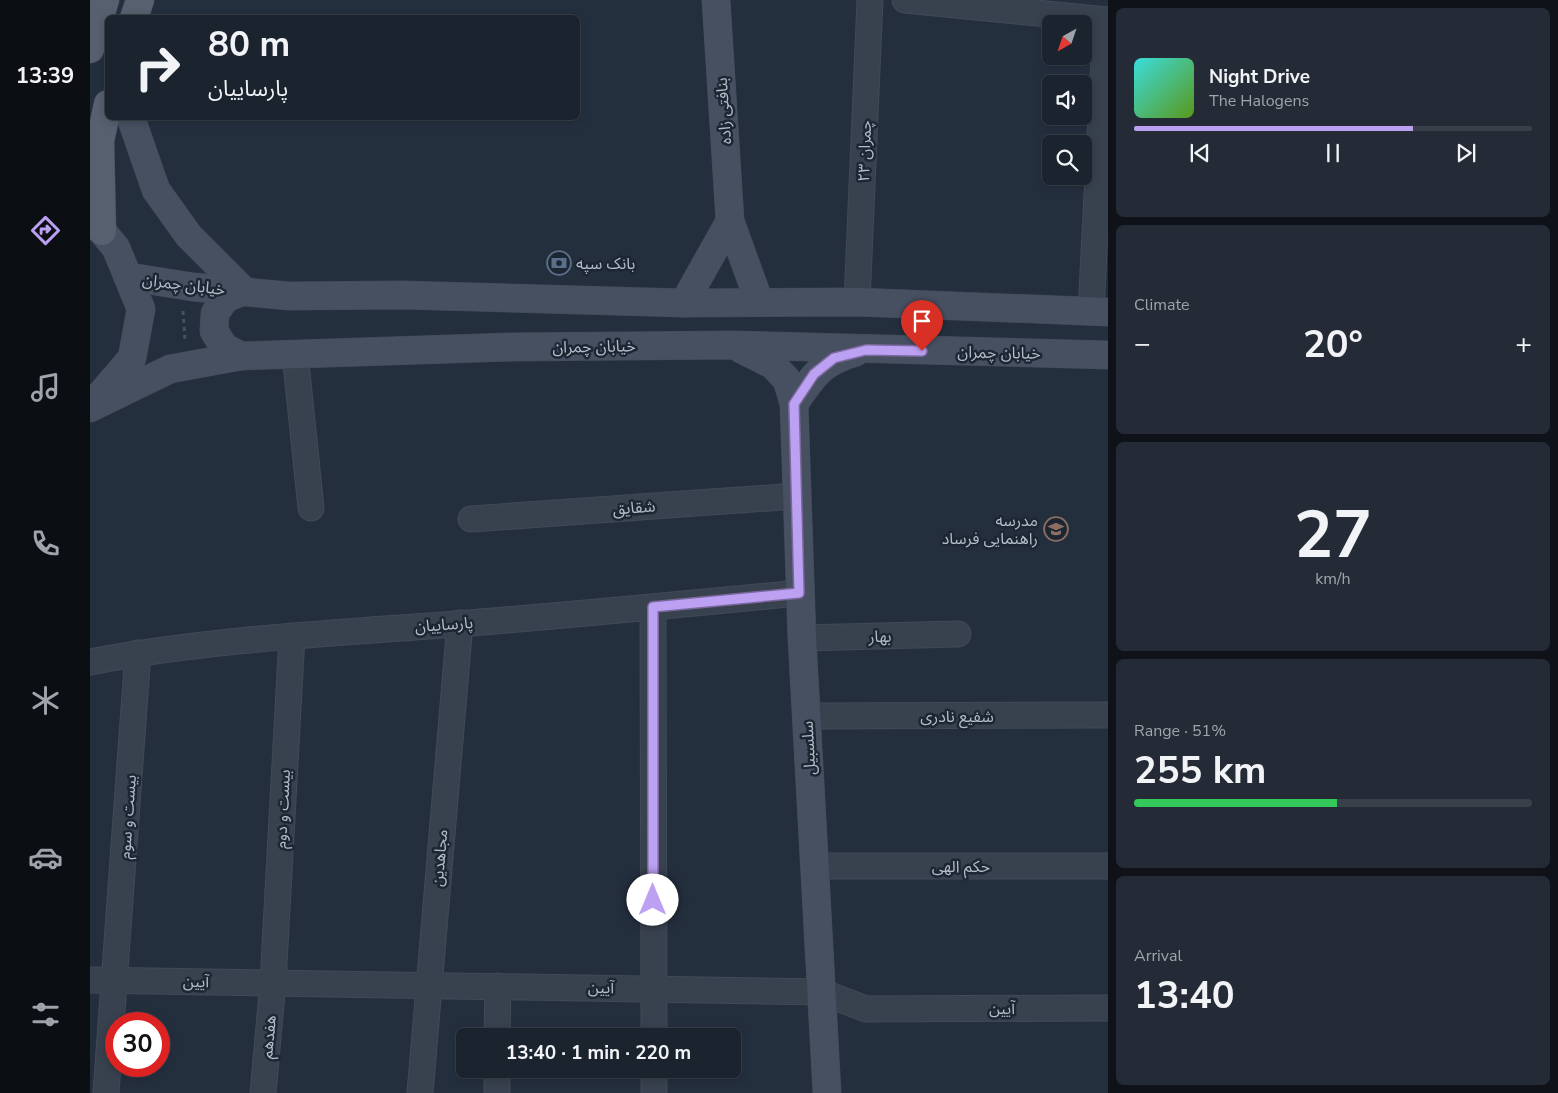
<!DOCTYPE html>
<html lang="en">
<head>
<meta charset="utf-8">
<style>
	:root { --surface:#1b232e; --page:#242b36; --text:#f1f3f6; --muted:#a0a4aa; --line:#39404a; --accent:#bca0f2 }
	body { margin:0; font-family:"Nunito Sans","Noto Sans Arabic",sans-serif; background:var(--page); color:var(--text); height:100vh; display:flex; flex-direction:column; font-size:19px; white-space:nowrap }
	* { box-sizing:border-box; margin:0 }
	p { font-size:16px; color:var(--muted) }
	.icon { flex:none; width:28px; height:28px; fill:none; stroke:currentColor; stroke-width:2; stroke-linecap:round; stroke-linejoin:round }
	.map { position:relative; flex:1; overflow:hidden }
	.side { display:flex; flex-direction:column; gap:8px; padding:8px; background:#0f1319; width:450px }
	.side>* { flex:none }
	.top-card { position:absolute; left:15px; top:15px; width:475px; height:105px; border-radius:8px; box-shadow:0 2px 8px #0003,0 0 0 1px var(--line); background:#1b232e; color:var(--text); overflow:hidden }
	.needle { width:32px; rotate:220deg }
	.controls { position:absolute; left:952px; top:15px; display:grid; gap:10px }
	.controls a { display:grid; place-items:center; width:50px; height:50px; border-radius:8px; background:var(--surface); box-shadow:0 2px 8px #0003,0 0 0 1px var(--line); font-size:25px }
	.speed { position:absolute; left:15px; top:1012px; display:flex; gap:10px; font-size:25px; font-weight:700; text-align:center }
	.speed>* { display:grid; place-content:center; width:65px; height:65px; border-radius:50%; background:var(--surface); box-shadow:0 2px 8px #0003,0 0 0 1px var(--line); line-height:1 }
	.speed .limit { border:8px solid #d22; background:#fff; color:#111 }
	.pin { position:absolute; display:grid; place-items:center; width:42px; height:42px; color:#fff; margin:-51px -21px; border-radius:50% 50% 50% 0; rotate:-45deg; box-shadow:0 0 5px #0007 }
	.pin .icon { rotate:45deg }
	.me { position:absolute; width:55px; margin:-28px; rotate:0deg; stroke-linejoin:round; filter:drop-shadow(0 0 4px #0008) }
	.turn { display:flex; align-items:center; gap:18px; height:105px; padding:0 20px; font-size:22px }
	.turn .icon { width:65px; height:65px; stroke-width:2.5 }
	.turn b { display:block; font-size:35px; line-height:42px }
	.big { font-size:38px; font-weight:700; line-height:1.1 }
	.side .tile { flex:1; display:flex; flex-direction:column; justify-content:center; gap:8px; min-width:0; padding:0 18px; border-radius:8px; background:var(--page) }
	.side .dial { align-items:center; gap:0 }
	.dial b { font-size:65px; line-height:1 }
	.song { display:flex; align-items:center; gap:15px }
	.cover { width:60px; height:60px; border-radius:8px; background:linear-gradient(135deg,hsl(180 70% 55%),hsl(90 70% 35%)) }
	.played { height:5px; border-radius:2px; background:linear-gradient(90deg,var(--accent) 70%,var(--line) 70%) }
	.keys { display:flex; justify-content:space-around; direction:ltr }
	.heat { display:flex; justify-content:space-between; align-items:center; font-size:28px; direction:ltr }
	.charge { height:8px; border-radius:4px; background:linear-gradient(90deg,#34c759 51%,var(--line) 0) }
	.trip { position:absolute; left:366px; top:1028px; width:285px; height:50px; border-radius:8px; background:var(--surface); box-shadow:0 2px 8px #0003,0 0 0 1px var(--line); font-weight:700; line-height:50px; text-align:center }
	main { display:flex; flex:1; min-height:0 }
	.menu { display:flex; flex-direction:column; width:90px; justify-content:space-around; align-items:center; background:#0b0e12; color:var(--muted) }
	.menu .icon { width:35px; height:35px }
	.menu .current { color:var(--accent) }
	.menu b { font-size:22px; color:var(--text) }
	.map>svg:first-child { display:block }
	.lines { fill:none; stroke-linecap:round; stroke-linejoin:round }
	.street-casing { stroke:#414a57; stroke-width:27 }
	.secondary-casing { stroke:#414a57; stroke-width:29 }
	.primary-casing { stroke:#414a57; stroke-width:29 }
	.path { stroke:#3f5557; stroke-width:3; stroke-dasharray:4 4; stroke-linecap:butt }
	.street { stroke:#38414e; stroke-width:25 }
	.secondary { stroke:#465061; stroke-width:28 }
	.primary { stroke:#56606e; stroke-width:28 }
	.route-casing { stroke:#7a689d; stroke-width:12 }
	.route { stroke:#bca0f2; stroke-width:9 }
	.labels { text-anchor:middle; stroke-width:5; stroke-linejoin:round; paint-order:stroke }
	.street-label { font-size:16px; fill:#b4bcc9; stroke:#1d2633 }
	.poi-label { font-size:16px; fill:#b4bcc9; stroke:#1d2633; text-anchor:start }
</style>
</head>
<body>
<main>
<nav class="menu">
<b>13:39</b>
<svg class="icon current" aria-label="directions" viewBox="0 0 24 24"><path d="M12 3l9 9-9 9-9-9zM9 14v-3h6M13 9l2 2-2 2"/></svg>
<svg class="icon" aria-label="music" viewBox="0 0 24 24"><path d="M9 18V5l10-2v13"/><circle cx="6" cy="18" r="3"/><circle cx="16" cy="16" r="3"/></svg>
<svg class="icon" aria-label="phone" viewBox="0 0 24 24"><path d="M5 4h4l2 5-3 2q2 4 5 5l2-3 5 2v4C11 20 4 13 5 4z"/></svg>
<svg class="icon" aria-label="climate" viewBox="0 0 24 24"><path d="M12 3v18M4 7l16 10M4 17L20 7"/></svg>
<svg class="icon" aria-label="car" viewBox="0 0 24 24"><path d="M5 17H2v-5l4-1 3-4h7l3 4 3 1v5h-3M9 17h6M6 11h13"/><circle cx="7" cy="17" r="2"/><circle cx="17" cy="17" r="2"/></svg>
<svg class="icon" aria-label="filters" viewBox="0 0 24 24"><path d="M4 7h16M4 17h16"/><circle cx="9" cy="7" r="2"/><circle cx="15" cy="17" r="2"/></svg>
</nav>
<div class="map">
<svg width="1018" height="1093" viewBox="0 0 1018 1093">
	<rect width="100%" height="100%" fill="#242f3e"/>
	<g class="lines">
		<!-- street casing -->
		<g class="street-casing">
			<g id="street">
				<polyline points="815,0 1018,20"/>
				<polyline points="767,302 780,0"/>
				<polyline points="1001,311 1016,20"/>
				<polyline points="205,354 221,508"/>
				<polyline points="381,519 707,496"/>
				<polyline points="563,607 564,1036"/>
				<polyline points="712,638 868,634"/>
				<path d="M0,662C121,639 245,633 367,624C482,615 595,604 709,593"/>
				<polyline points="717,716 1018,715"/>
				<polyline points="724,866 1018,866"/>
				<polyline points="0,980 732,992 776,1009 1018,1008"/>
				<polyline points="407,1036 408,986"/>
				<polyline points="564,1069 564,1093"/>
				<polyline points="16,1093 48,653"/>
				<polyline points="173,1093 183,982 202,636"/>
				<polyline points="330,1093 370,623"/>
				<polyline points="407,1093 407,1069"/>
			</g>
		</g>
		<!-- secondary casing -->
		<g class="secondary-casing">
			<g id="secondary">
				<polyline points="626,0 640,221 669,301"/>
				<polyline points="41,118 66,190 99,236 154,291 136,298 125,313 124,331 134,347 151,356"/>
				<polyline points="0,221 12,231 26,248 51,309 42,358 6,400"/>
				<polyline points="40,277 103,287 199,296 312,295 594,303 767,302 1018,312"/>
				<polyline points="594,303 640,221"/>
				<polyline points="651,349 683,365 697,380 704,404 712,638 737,1093"/>
				<path d="M704,404C724,375 731,362 766,352"/>
				<polyline points="0,408 80,369 151,356 422,347 644,345 1018,355"/>
			</g>
		</g>
		<!-- primary casing -->
		<g class="primary-casing">
			<g id="primary">
				<polyline points="44,18 50,0"/>
				<polyline points="0,49 15,0"/>
				<polyline points="12,231 10,141 18,104"/>
			</g>
		</g>
		<!-- path -->
		<polyline class="path" points="93,311 95,340"/>
		<!-- street -->
		<use href="#street" class="street"/>
		<!-- secondary -->
		<use href="#secondary" class="secondary"/>
		<!-- primary -->
		<use href="#primary" class="primary"/>
	</g>
	<g class="lines">
		<!-- route casing -->
		<g class="route-casing">
			<polyline id="route" points="563,900 563,607 709,593 704,404 724,374 744,358 776,350 832,351"/>
		</g>
		<!-- route -->
		<use href="#route" class="route"/>
	</g>
	<!-- icons -->
	<defs>
		<g id="bank-ring" transform="scale(1.25)"><circle r="9.5" fill="#1d2633" stroke="#5c6f8a" stroke-width="1.5"/><path d="M-6-4H6V4H-6ZM0-2.3a2.3 2.3 0 1 0 0 4.6a2.3 2.3 0 1 0 0-4.6Z" fill="#5c6f8a"/></g>
		<g id="school-ring" transform="scale(1.25)"><circle r="9.5" fill="#1d2633" stroke="#8d6e63" stroke-width="1.5"/><path d="M0-5L7-2L0 1L-7-2ZM-4 1L0 2.5L4 1V4Q0 6-4 4Z" fill="#8d6e63"/></g>
	</defs>
	<g fill-rule="evenodd">
		<use href="#bank-ring" x="469" y="263"/>
		<use href="#school-ring" x="966" y="529"/>
	</g>
	<g class="labels">
		<!-- street labels -->
		<g class="street-label">
			<text transform="translate(633 111) rotate(-94)" y="6">بنافتی زاده</text>
			<text transform="translate(774 151) rotate(-88)" y="6">چمران ۲۳</text>
			<text transform="translate(94 284) rotate(7)" y="6">خیابان چمران</text>
			<text transform="translate(504 346) rotate(-1)" y="6">خیابان چمران</text>
			<text transform="translate(909 352) rotate(1)" y="6">خیابان چمران</text>
			<text transform="translate(544 507) rotate(-4)" y="6">شقایق</text>
			<text transform="translate(354 624) rotate(-4)" y="6">پارساییان</text>
			<text transform="translate(790 636) rotate(-1)" y="6">بهار</text>
			<text x="867" y="722">شفیع نادری</text>
			<text transform="translate(718 748) rotate(-93)" y="6">سلسبیل</text>
			<text transform="translate(192 809) rotate(-87)" y="6">بیست و دوم</text>
			<text transform="translate(37 817) rotate(-86)" y="6">بیست و سوم</text>
			<text transform="translate(349 858) rotate(-85)" y="6">مجاهدین</text>
			<text x="871" y="872">حکم الهی</text>
			<text transform="translate(106 981) rotate(1)" y="6">آیین</text>
			<text transform="translate(511 987) rotate(1)" y="6">آیین</text>
			<text x="912" y="1014">آیین</text>
			<text transform="translate(178 1037) rotate(-85)" y="6">هفدهم</text>
		</g>
		<!-- poi labels -->
		<g class="poi-label">
			<text x="486" y="269">بانک سپه</text>
			<text x="948" y="526" text-anchor="end">مدرسه<tspan x="948" dy="18">راهنمایی فرساد</tspan></text>
		</g>
	</g>
</svg>
<div class="controls">
<a><svg class="needle" viewBox="-14 -14 28 28"><path d="M0-13l5 13h-10z" fill="#e53935"/><path d="M0 13l5-13h-10z" fill="#a0a4aa"/></svg></a>
<a><svg class="icon" aria-label="sound" viewBox="0 0 24 24"><path d="M4 9h4l5-4v14l-5-4H4zM17 9q2 3 0 6"/></svg></a>
<a><svg class="icon" aria-label="search" viewBox="0 0 24 24"><circle cx="10" cy="10" r="6"/><path d="M15 15l6 6"/></svg></a>
</div>
<div class="speed"><div class="limit">30</div></div>
<div class="pin" style="left:832px;top:351px;background:#d93025"><svg class="icon" aria-label="arrive" viewBox="0 0 24 24"><path d="M6 21V4h12l-3 4 3 4H6"/></svg></div>
<svg class="me" style="left:563px;top:900px" viewBox="-20 -20 40 40"><circle r="19" fill="#fff"/><path d="M0-13L10 11 0 6-10 11z" fill="#bca0f2"/></svg>
<div class="trip">13:40 · 1 min · 220 m</div>
<div class="top-card">
<div class="turn"><svg class="icon" aria-label="right" viewBox="0 0 24 24"><path d="M7 20v-9h11M14 6l5 5-5 5"/></svg><div><b>80 m</b>پارساییان</div></div>
</div>
</div>
<section class="side">
<div class="tile">
<div class="song"><i class="cover"></i><div><b>Night Drive</b><p>The Halogens</p></div></div>
<div class="played"></div>
<div class="keys"><svg class="icon" aria-label="previous" viewBox="0 0 24 24"><path d="M18 5L8 12l10 7zM5 5v14"/></svg><svg class="icon" aria-label="pause" viewBox="0 0 24 24"><path d="M8 5v14M16 5v14"/></svg><svg class="icon" aria-label="next" viewBox="0 0 24 24"><path d="M6 5l10 7-10 7zM19 5v14"/></svg></div>
</div>
<div class="tile"><p>Climate</p>
<div class="heat"><a>−</a><b class="big">20°</b><a>+</a></div>
</div>
<div class="tile dial"><b>27</b><p>km/h</p></div>
<div class="tile"><p>Range · 51%</p><b class="big">255 km</b><div class="charge"></div></div>
<div class="tile"><p>Arrival</p><b class="big">13:40</b></div>
</section>
</main>
</body>
</html>
